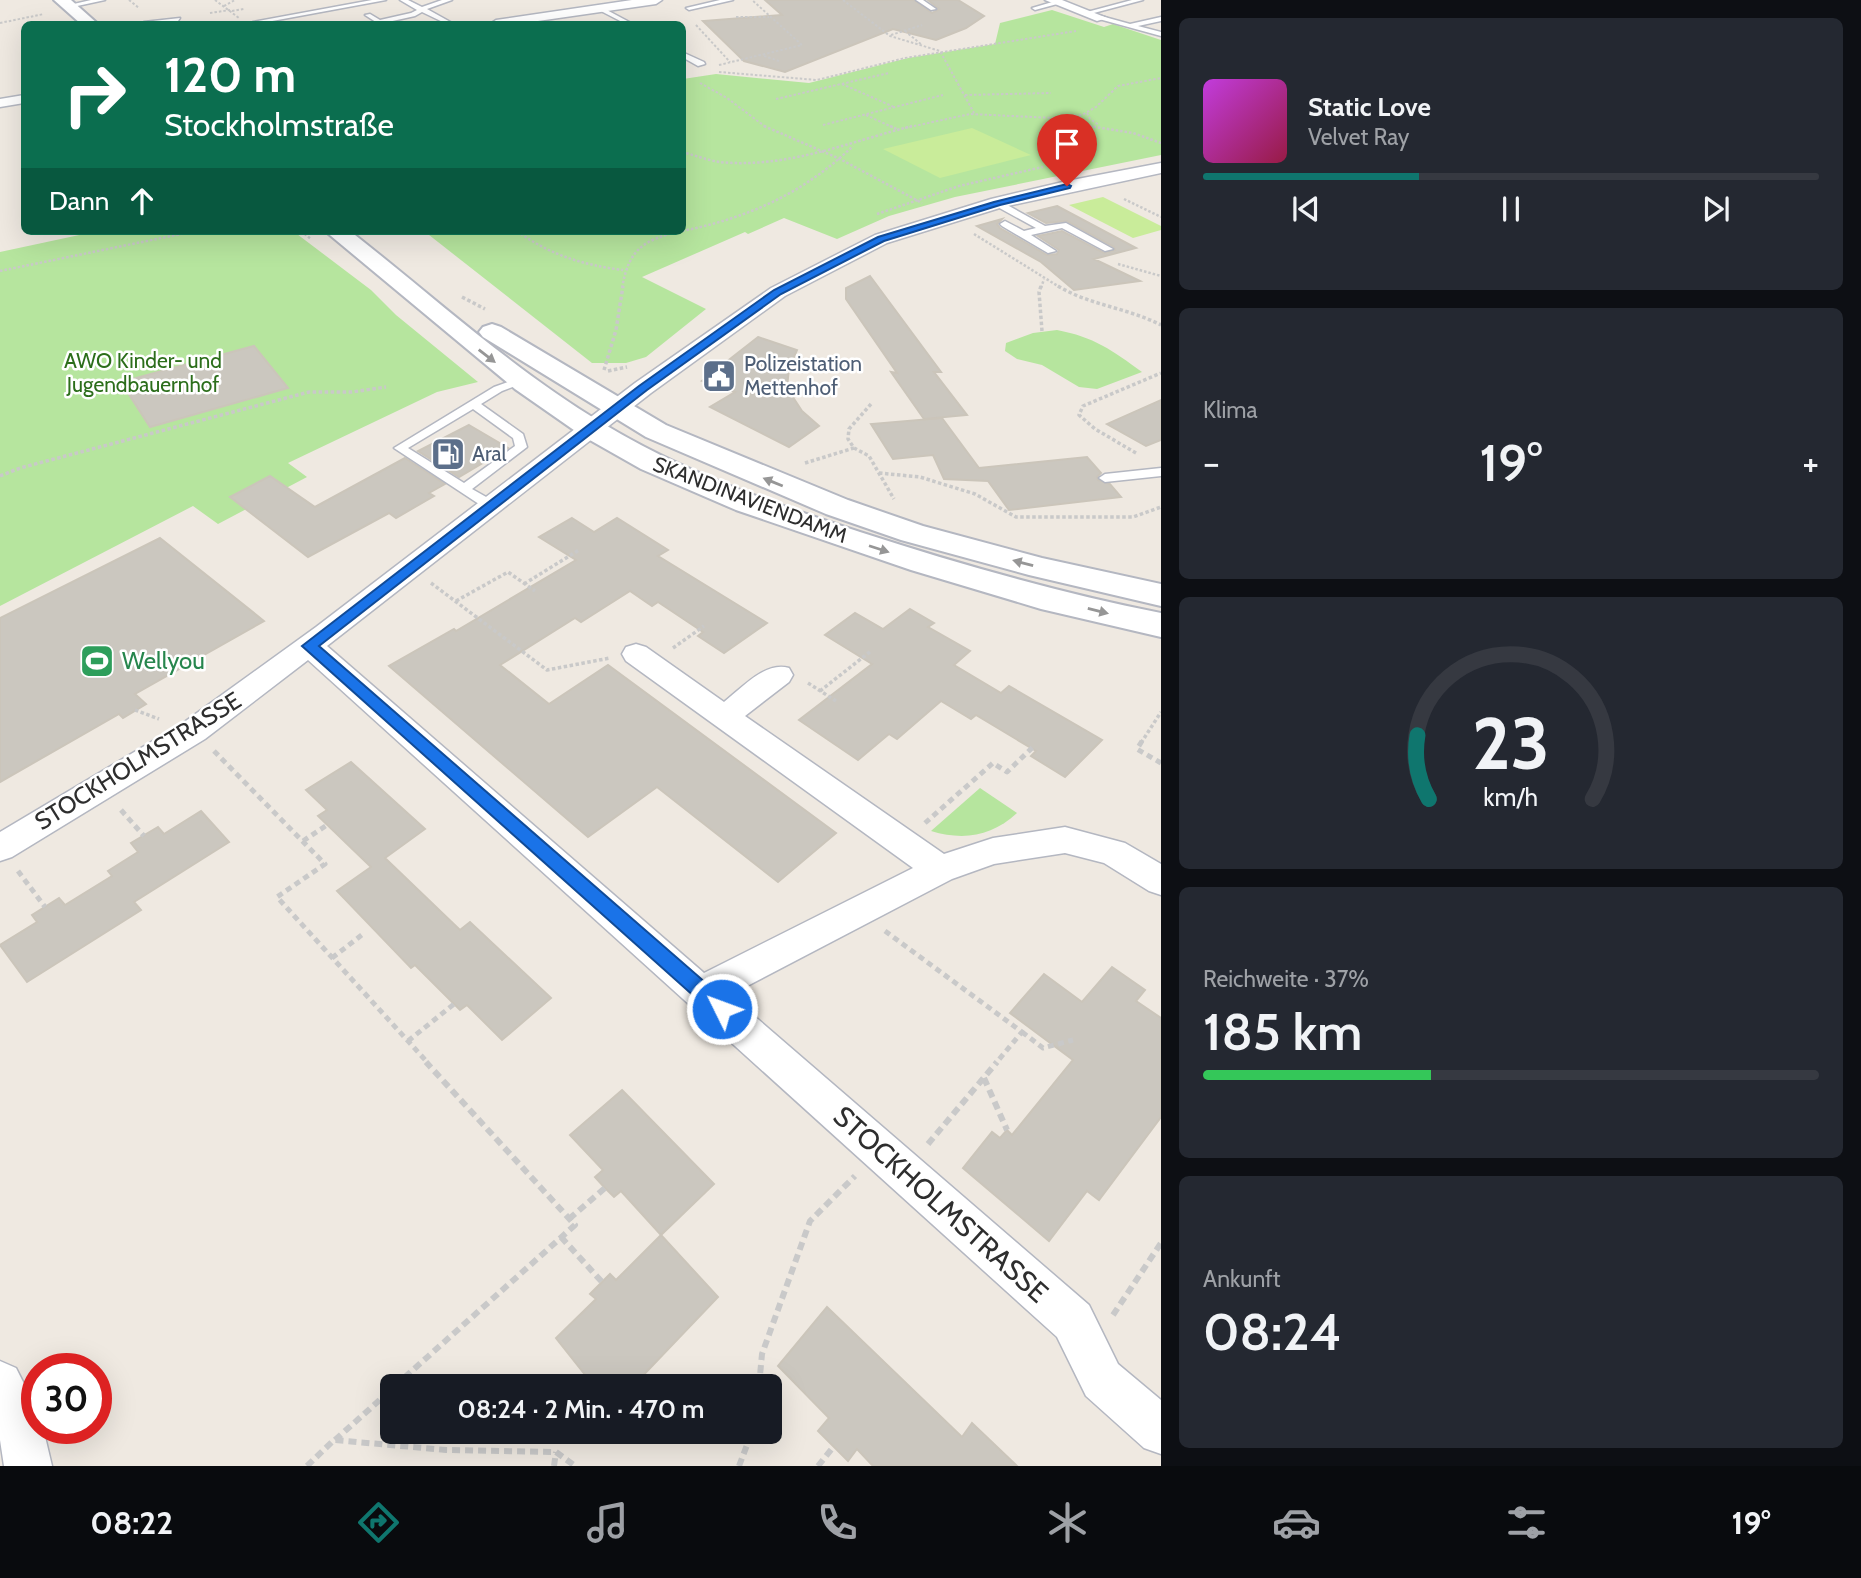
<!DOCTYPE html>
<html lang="de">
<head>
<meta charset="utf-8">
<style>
	:root { --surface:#171b24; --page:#242831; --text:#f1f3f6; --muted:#9ea1a6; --line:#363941; --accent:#0f766e }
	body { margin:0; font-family:Cabin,sans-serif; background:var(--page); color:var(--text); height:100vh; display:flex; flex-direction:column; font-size:26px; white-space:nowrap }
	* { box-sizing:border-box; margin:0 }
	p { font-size:23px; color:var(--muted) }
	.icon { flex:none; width:38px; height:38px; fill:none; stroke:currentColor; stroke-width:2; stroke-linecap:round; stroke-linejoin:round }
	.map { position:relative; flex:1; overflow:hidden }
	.drawer { display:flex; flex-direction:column; gap:18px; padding:18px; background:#0d0f14; width:700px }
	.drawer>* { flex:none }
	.guide { position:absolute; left:21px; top:21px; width:665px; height:214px; border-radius:10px; box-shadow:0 7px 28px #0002; background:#0b6e4f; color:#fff; overflow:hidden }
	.speed { position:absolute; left:21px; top:1353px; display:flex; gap:14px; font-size:35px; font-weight:700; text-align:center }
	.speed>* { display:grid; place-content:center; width:91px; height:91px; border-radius:50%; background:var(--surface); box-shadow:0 7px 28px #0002; line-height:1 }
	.speed .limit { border:10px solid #d22; background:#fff; color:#111 }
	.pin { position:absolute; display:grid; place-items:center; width:60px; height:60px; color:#fff; margin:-72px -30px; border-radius:50% 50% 50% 0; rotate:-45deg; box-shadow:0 0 7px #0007 }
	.pin .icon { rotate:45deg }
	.me { position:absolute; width:77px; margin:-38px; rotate:312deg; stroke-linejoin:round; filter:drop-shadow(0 0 5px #0008) }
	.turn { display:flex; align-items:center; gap:24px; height:147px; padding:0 28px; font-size:32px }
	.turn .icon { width:91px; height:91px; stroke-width:2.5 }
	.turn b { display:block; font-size:49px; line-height:60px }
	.then { display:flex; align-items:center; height:66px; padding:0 28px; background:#0003; gap:14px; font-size:26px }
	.big { font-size:52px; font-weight:600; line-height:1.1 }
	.drawer .widget { flex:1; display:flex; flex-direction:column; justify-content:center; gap:10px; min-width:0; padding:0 24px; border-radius:10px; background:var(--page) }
	.drawer .dial { align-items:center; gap:0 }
	.dial svg { height:182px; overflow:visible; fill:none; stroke:var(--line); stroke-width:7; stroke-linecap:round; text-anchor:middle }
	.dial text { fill:var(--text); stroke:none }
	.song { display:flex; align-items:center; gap:21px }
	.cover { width:84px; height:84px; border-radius:10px; background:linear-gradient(135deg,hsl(290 70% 55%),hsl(340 70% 35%)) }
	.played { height:7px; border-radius:4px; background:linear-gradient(90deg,var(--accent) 35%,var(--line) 35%) }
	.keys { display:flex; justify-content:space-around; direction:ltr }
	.heat { display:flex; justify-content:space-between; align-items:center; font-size:38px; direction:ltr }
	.charge { height:10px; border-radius:5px; background:linear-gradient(90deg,#34c759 37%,var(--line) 0) }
	.trip { position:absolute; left:380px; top:1374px; width:402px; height:70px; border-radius:10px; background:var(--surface); box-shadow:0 7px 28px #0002; font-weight:600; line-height:70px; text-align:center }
	.tab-bar { display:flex; height:112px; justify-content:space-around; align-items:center; background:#090b0e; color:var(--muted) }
	.tab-bar .icon { width:49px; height:49px }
	.tab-bar .selected { color:var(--accent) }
	.tab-bar b { font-size:32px; color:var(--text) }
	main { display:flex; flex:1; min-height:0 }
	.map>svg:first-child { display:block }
	.green { fill:#b6e59e }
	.pitch { fill:#c9ec9a }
	.building { fill:#cbc7bf; stroke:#cbc5ba; stroke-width:2 }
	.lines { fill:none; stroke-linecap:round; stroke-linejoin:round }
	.lane-casing { stroke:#b4b7c1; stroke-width:3 }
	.street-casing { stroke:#b4b7c1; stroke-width:3 }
	.secondary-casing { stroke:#b4b7c1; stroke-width:4 }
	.path-far4 { stroke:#c9c9c9; stroke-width:2; stroke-dasharray:2.5 2; stroke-linecap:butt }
	.path-far3 { stroke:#c9c9c9; stroke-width:2.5; stroke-dasharray:2.5 2; stroke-linecap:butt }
	.path-far2 { stroke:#c9c9c9; stroke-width:3.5; stroke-dasharray:3.5 2.5; stroke-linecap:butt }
	.path-far1 { stroke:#c9c9c9; stroke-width:5; stroke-dasharray:6 4.5; stroke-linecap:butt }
	.path { stroke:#c9c9c9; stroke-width:6; stroke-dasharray:8 5; stroke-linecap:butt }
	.lane { fill:#fff; fill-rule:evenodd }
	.street { fill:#fff; fill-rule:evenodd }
	.secondary { fill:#fff; fill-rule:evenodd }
	.oneway { fill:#969696 }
	.route { fill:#1a73e8; stroke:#114b97; stroke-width:2 }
	.labels { text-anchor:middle; stroke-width:5; stroke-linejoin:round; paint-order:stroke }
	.far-park-label { font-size:21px; fill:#2c6e1b; stroke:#fff }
	.far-service-label { font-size:21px; fill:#4e5e75; stroke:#fff; text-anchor:start }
	.far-street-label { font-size:21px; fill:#2e2e2e; stroke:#fff }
	.leisure-label { font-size:24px; fill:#27864d; stroke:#fff; text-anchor:start }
	.street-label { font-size:24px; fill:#2e2e2e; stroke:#fff }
	.near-street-label { font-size:28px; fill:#2e2e2e; stroke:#fff }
</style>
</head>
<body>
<main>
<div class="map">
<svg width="1161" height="1466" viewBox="0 0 1161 1466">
	<rect width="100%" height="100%" fill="#efe9e1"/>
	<!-- green -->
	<g class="green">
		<polygon points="1052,10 1104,27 1113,24 1161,40 1161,155 955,197 889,216 837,239 784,218 748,234 745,232 642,277 706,309 646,357 626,363 592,363 424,231 682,231 683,79 716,74 809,83 908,58 995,44 1000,23"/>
		<polygon points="98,231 293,231 371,290 396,315 478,382 437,392 288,463 307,477 218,524 193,506 0,606 0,252"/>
		<path d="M1057,330C1094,337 1112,350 1142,372L1097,389L1079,387L1042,365L1017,359L1005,351L1006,343L1033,333Z"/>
		<path d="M980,788L1017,813C992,836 964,841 931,831Z"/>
	</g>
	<!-- pitch -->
	<g class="pitch">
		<polygon points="972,128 1031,155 940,178 883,149"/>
		<polygon points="1103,197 1161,226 1161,230 1133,238 1069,205"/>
	</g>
	<!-- building -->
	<g class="building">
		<polygon points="765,0 914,0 932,13 939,9 928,0 958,0 984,16 966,28 936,40 893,29 785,72 744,61 703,21 782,15"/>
		<polygon points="1057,206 1136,248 1094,259 1140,281 1074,290 1041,262 977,226 1002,219 997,224 1000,228 1047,255 1057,254 1059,250 1038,236 1062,231 1104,253 1115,250 1114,247 1067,221 1046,223 1028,213"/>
		<polygon points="870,276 941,372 934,372 967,415 924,419 891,372 897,373 846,299 846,288"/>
		<polygon points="758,337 797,350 789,368 787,388 802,411 819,426 789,447 710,407 735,392 702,381"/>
		<polygon points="254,346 288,388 150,427 121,382"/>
		<polygon points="1161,400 1161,440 1146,446 1107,424"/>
		<polygon points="942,418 979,468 1087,457 1101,473 1097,477 1098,480 1110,484 1121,497 1009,510 988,481 944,479 933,455 893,459 871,424"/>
		<polygon points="469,425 508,448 459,477 418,451"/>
		<polygon points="405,458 445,484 429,493 434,496 396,518 389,513 308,557 230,497 270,476 315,507"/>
		<polygon points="572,518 594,532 617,518 668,550 658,556 767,623 724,653 698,636 703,632 658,602 652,606 630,591 581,622 575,618 500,665 549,704 608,665 836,833 778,882 657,787 588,837 389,666 454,629 456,631 576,560 539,537"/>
		<polygon points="160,538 264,621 135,694 146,704 123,718 119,714 0,782 0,618"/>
		<polygon points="910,609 934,623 928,627 970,651 954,665 1001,693 1009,686 1102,740 1065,777 1031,756 1036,751 976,715 971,719 941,701 897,739 889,734 858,760 799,720 872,664 825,635 855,613 883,629"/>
		<polygon points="351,762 425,829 385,858 460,930 470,922 551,998 502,1040 467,1005 460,1010 415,965 411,968 337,891 371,867 318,816 327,810 306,790"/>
		<polygon points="201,811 229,842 134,902 141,910 27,982 0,945 37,922 32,915 59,898 65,905 112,876 108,871 138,852 131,843 158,827 164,834"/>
		<polygon points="1112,967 1145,990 1136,1001 1161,1018 1161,1117 1099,1200 1087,1191 1049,1241 963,1168 992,1132 1000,1138 1007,1130 1012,1135 1073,1060 1010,1013 1044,974 1082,1002"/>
		<polygon points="622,1090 714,1184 661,1235 621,1191 614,1197 605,1188 595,1177 603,1170 570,1135"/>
		<polygon points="661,1235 718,1297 633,1386 594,1386 556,1338 596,1299 590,1294 610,1274 616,1280"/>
		<polygon points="827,1307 962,1437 972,1423 1017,1466 873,1466 857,1449 848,1461 818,1431 829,1418 778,1366"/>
	</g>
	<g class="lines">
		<!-- lane casing -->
		<g class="lane-casing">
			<g id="lane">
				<polygon points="91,0 105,0 68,8 65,6"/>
				<polygon points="372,0 386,0 256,24 253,22"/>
				<polygon points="400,0 408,0 422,7 442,0 452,0 427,9 454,24 447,24 422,12 415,16 379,24 365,15 370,14 380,20 411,13 417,10"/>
				<polygon points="720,0 733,0 689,10 686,8"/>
				<polygon points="916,0 923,0 936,9 931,10"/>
				<polygon points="1059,0 1061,3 1035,10 1032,8"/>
				<polygon points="1132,0 1143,0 1090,14 1087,12"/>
				<polygon points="599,8 603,8 633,24 626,24 599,10"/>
				<polygon points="1101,16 1130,24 1161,17 1161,21 1138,26 1161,32 1161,36 1099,19"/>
				<polygon points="180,18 178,21 141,24 144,22"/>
				<polygon points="682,52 704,62 705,64 698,66 682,57"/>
				<polygon points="994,201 1000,201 1045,226 1066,223 1113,249 1105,251 1062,228 1031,235 1056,251 1048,253 1002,226 1000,224 1005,221 1024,231 1036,228 994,205"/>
				<path d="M519,378L523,379V383L502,391L481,404L523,434L527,447L472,489L495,502V508H485L394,448L494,387ZM473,409L513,438L515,446L464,483L408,448Z"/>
				<polygon points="1161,468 1161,476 1105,482 1099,478 1105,474"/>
			</g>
		</g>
		<!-- street casing -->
		<g class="street-casing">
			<g id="street">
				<polygon points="632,0 662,0 656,4 517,24 490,24 496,20"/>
				<polygon points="1045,0 1062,0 1107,18 1097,21"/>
				<polygon points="24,95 24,103 0,107 0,99"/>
				<path d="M1161,163V173L1003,207L887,243L785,296L651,393L327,646L704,973L913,868L626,661L622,654L626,647L636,644L646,647L724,702C742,688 765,661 789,668L793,675L789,682L745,716L944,854L993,838L1065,827L1125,843L1161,864V895L1149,891L1104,863L1065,853L994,864L952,879L730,995L1089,1305L1118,1364L1161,1400V1454L1144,1448L1086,1396L1057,1337L308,660L205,739L12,857L0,861V832L183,723L316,627L635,383L771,288L875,235L991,199L1067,181Z"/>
				<path d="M0,1361L16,1368C26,1388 37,1406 37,1428H43L52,1466H4L0,1440Z"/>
			</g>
		</g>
		<!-- secondary casing -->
		<g class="secondary-casing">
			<g id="secondary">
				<polygon points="54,0 71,0 98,24 81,24"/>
				<path d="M325,231H350C433,296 512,369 602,423C682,472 772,503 860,532C959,564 1059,593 1161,613V637L1041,609L911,570L736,510L641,469L581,435L515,389Z"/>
				<polygon points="492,324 501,327 666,425 848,500 923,526 1042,558 1161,584 1161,606 1029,575 901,540 826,514 646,437 483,337 479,332 483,327"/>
			</g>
		</g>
		<!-- path-far4 -->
		<g class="path-far4">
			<polyline points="129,0 139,8"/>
			<polyline points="215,0 239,18"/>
			<polyline points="843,0 890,36 940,51 974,113"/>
			<polyline points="224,6 235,0"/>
			<polyline points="232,11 244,9"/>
			<polyline points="210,13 230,10"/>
			<polyline points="736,17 769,17"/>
			<polyline points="0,23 44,14"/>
			<polyline points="696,25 730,62"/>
			<polyline points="905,31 922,45"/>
			<polyline points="891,35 922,25"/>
			<polyline points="764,56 779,61"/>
			<polyline points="719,65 802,45 752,0"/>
			<polyline points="719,72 817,80 905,58 1076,31"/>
			<polyline points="700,83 727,98 767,128"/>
			<polyline points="842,84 894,107"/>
			<polyline points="965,95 1051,93"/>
			<polyline points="776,99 889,73"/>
			<polyline points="1087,113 1090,119 1099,125"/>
			<polyline points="866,115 894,128"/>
			<polyline points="1058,121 1100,128"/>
			<polyline points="823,125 943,95"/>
			<polyline points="905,128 970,114 1054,118 1082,115 1096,107 1118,86 1161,78"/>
		</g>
		<!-- path-far3 -->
		<g class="path-far3">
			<polyline points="764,126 840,159 922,203"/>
			<polyline points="890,126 899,130"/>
			<polyline points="1089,126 1133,133 1161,143"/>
			<path d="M682,152C694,155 707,160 719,162C786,169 849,142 912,126"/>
			<polyline points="1124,199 1161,217"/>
			<polyline points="877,214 959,186 1043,167"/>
			<polyline points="301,231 311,239"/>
			<path d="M517,231C550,255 583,265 623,270"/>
			<path d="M682,231C748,218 804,193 853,146"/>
			<polyline points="974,234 1061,288"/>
			<polyline points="1118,264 1161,276"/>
			<polyline points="0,271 181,234 211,231"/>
			<path d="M622,288C629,248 644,240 681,231"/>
			<polyline points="1041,288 1044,279"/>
		</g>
		<!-- path-far2 -->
		<g class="path-far2">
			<polyline points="1041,286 1039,292 1042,331"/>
			<path d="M1058,286C1089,305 1128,308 1161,325"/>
			<polyline points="462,297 485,309"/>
			<polyline points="604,370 616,330 623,286"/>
			<polyline points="608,371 627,367"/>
			<polyline points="871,404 849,429 848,439 854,448 869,456 894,499"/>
			<polyline points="1136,453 1095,429 1079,415 1083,406 1161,373"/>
			<polyline points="805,463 854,448"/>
			<polyline points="879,473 920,477 975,494 1016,517 1133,517 1161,507"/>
			<polyline points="0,476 20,468 309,392 352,392 386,387"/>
			<polyline points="431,583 547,670 610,658"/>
			<polyline points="524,584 579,550"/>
			<polyline points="456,601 508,572 535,591"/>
			<polyline points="673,648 704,626"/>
			<polyline points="808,683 836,701"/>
			<polyline points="820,691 871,651"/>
			<polyline points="135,710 159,719"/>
			<polyline points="1141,743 1161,712"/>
		</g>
		<!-- path-far1 -->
		<g class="path-far1">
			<polyline points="1142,741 1137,749 1161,763"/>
			<polyline points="214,751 325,864 277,897 428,1063"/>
			<polyline points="121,810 144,836"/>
			<polyline points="925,823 993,763 1007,772 1035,745"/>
			<polyline points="303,841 327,825"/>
			<polyline points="18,871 45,907"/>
			<polyline points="885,931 1022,1032 996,1063"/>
			<polyline points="332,958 363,934"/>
			<polyline points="1022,1032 1043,1048 1073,1040"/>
			<polyline points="408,1041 454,1004"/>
		</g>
		<!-- path -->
		<g class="path">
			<polyline points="984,1078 1007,1130"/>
			<polyline points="928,1144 997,1062"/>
			<polyline points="569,1219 605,1188"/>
			<polyline points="561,1237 602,1282"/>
			<polyline points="1113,1315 1161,1243"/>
			<polyline points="395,1386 575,1225 426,1062"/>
			<polyline points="759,1386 762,1354 810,1221 855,1176"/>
			<polyline points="335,1440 392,1389"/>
			<polyline points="307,1466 334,1440 446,1450 556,1452 575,1466"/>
			<polyline points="554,1466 556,1452"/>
			<polyline points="739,1466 752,1432"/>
			<polyline points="818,1466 834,1446"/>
		</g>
		<!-- lane -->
		<use href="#lane" class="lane"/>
		<!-- street -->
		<use href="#street" class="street"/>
		<!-- secondary -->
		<use href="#secondary" class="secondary"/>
	</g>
	<!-- one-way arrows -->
	<defs><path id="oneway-solid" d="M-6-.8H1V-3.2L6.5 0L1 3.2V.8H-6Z" transform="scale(1.75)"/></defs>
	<g class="oneway">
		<use href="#oneway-solid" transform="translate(487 356) rotate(38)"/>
		<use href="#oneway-solid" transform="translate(773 482) rotate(-158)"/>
		<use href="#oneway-solid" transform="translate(879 549) rotate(18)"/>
		<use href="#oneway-solid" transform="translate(1023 563) rotate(-165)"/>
		<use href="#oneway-solid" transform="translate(1098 611) rotate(14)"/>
	</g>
	<!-- route -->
	<polygon class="route" points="1067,184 1071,186 1070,188 1000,205 884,241 781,294 647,390 319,646 729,1003 732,1009 729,1015 722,1018 715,1015 302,646 639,386 774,290 878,237 994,202"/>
	<!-- icons -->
	<defs>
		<g id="civic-square" transform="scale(1.75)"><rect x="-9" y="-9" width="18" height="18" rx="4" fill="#5c6f8a" stroke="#fff"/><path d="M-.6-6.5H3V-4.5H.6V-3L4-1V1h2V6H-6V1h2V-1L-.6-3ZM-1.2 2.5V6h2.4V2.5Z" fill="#fff"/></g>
		<g id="fuel-square" transform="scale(1.75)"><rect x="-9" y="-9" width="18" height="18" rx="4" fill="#5c6f8a" stroke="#fff"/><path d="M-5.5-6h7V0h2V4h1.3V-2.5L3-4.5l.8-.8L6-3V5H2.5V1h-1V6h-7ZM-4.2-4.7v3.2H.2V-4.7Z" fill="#fff"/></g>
		<g id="stadium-square" transform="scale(1.75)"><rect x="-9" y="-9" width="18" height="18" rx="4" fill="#2e9e5b" stroke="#fff"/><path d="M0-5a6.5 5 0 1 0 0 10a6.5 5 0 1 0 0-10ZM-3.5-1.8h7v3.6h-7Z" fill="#fff"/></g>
	</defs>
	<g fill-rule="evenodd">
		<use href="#civic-square" x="719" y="376"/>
		<use href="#fuel-square" x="448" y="454"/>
		<use href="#stadium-square" x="97" y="661"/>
	</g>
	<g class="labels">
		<!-- far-park labels -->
		<g class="far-park-label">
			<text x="143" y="368">AWO Kinder- und<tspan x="143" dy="24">Jugendbauernhof</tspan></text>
		</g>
		<!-- far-service labels -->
		<g class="far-service-label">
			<text x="744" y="371">Polizeistation<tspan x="744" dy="24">Mettenhof</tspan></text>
			<text x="472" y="461">Aral</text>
		</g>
		<!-- far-street labels -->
		<g class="far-street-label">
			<text transform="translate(750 500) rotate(21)" y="7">SKANDINAVIENDAMM</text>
		</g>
		<!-- leisure labels -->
		<g class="leisure-label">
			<text x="122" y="669">Wellyou</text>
		</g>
		<!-- street labels -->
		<g class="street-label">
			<text transform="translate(138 761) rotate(-32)" y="8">STOCKHOLMSTRASSE</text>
		</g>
		<!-- near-street labels -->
		<g class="near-street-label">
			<text transform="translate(941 1204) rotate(42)" y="10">STOCKHOLMSTRASSE</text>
		</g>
	</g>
</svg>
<div class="speed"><div class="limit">30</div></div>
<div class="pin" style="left:1067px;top:186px;background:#d93025"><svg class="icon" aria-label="arrive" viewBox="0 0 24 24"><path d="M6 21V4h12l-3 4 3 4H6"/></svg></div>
<svg class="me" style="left:722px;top:1009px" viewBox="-20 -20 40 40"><circle r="17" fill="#1a73e8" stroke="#fff" stroke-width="3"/><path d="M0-11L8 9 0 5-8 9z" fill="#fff"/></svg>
<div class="trip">08:24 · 2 Min. · 470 m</div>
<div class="guide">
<div class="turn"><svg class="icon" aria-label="right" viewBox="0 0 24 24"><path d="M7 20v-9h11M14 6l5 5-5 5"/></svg><div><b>120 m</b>Stockholmstraße</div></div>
<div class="then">Dann<svg class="icon" aria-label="ahead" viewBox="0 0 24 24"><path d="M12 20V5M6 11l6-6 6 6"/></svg></div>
</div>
</div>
<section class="drawer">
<div class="widget">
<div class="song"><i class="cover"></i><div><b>Static Love</b><p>Velvet Ray</p></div></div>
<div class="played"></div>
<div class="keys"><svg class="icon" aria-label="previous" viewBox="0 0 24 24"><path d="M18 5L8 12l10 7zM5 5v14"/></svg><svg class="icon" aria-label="pause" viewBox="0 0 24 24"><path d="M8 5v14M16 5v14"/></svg><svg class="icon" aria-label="next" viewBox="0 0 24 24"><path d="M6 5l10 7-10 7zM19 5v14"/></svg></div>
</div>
<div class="widget"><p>Klima</p>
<div class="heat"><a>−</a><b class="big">19°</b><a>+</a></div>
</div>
<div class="widget dial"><svg viewBox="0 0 100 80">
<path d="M14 69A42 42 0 1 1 86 69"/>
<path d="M14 69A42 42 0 0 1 9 41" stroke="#0f766e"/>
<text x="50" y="56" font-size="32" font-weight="700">23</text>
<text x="50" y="72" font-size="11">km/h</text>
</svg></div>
<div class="widget"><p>Reichweite · 37%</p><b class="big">185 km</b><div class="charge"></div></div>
<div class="widget"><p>Ankunft</p><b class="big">08:24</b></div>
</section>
</main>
<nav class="tab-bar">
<b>08:22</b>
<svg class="icon selected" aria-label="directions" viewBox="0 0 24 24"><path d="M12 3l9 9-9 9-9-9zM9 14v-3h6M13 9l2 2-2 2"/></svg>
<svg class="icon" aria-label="music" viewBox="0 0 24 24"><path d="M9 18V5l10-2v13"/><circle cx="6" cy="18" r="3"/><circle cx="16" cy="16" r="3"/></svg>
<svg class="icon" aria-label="phone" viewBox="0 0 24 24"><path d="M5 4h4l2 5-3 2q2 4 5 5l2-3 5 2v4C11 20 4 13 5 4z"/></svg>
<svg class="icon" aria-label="climate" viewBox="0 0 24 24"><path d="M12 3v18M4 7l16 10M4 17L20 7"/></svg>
<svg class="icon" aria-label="car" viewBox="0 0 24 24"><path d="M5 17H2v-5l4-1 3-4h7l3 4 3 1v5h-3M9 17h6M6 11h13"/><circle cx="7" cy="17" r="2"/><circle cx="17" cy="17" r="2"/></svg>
<svg class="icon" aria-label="filters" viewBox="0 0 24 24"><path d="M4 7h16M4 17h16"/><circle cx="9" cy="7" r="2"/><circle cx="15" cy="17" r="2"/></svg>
<b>19°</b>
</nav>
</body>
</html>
